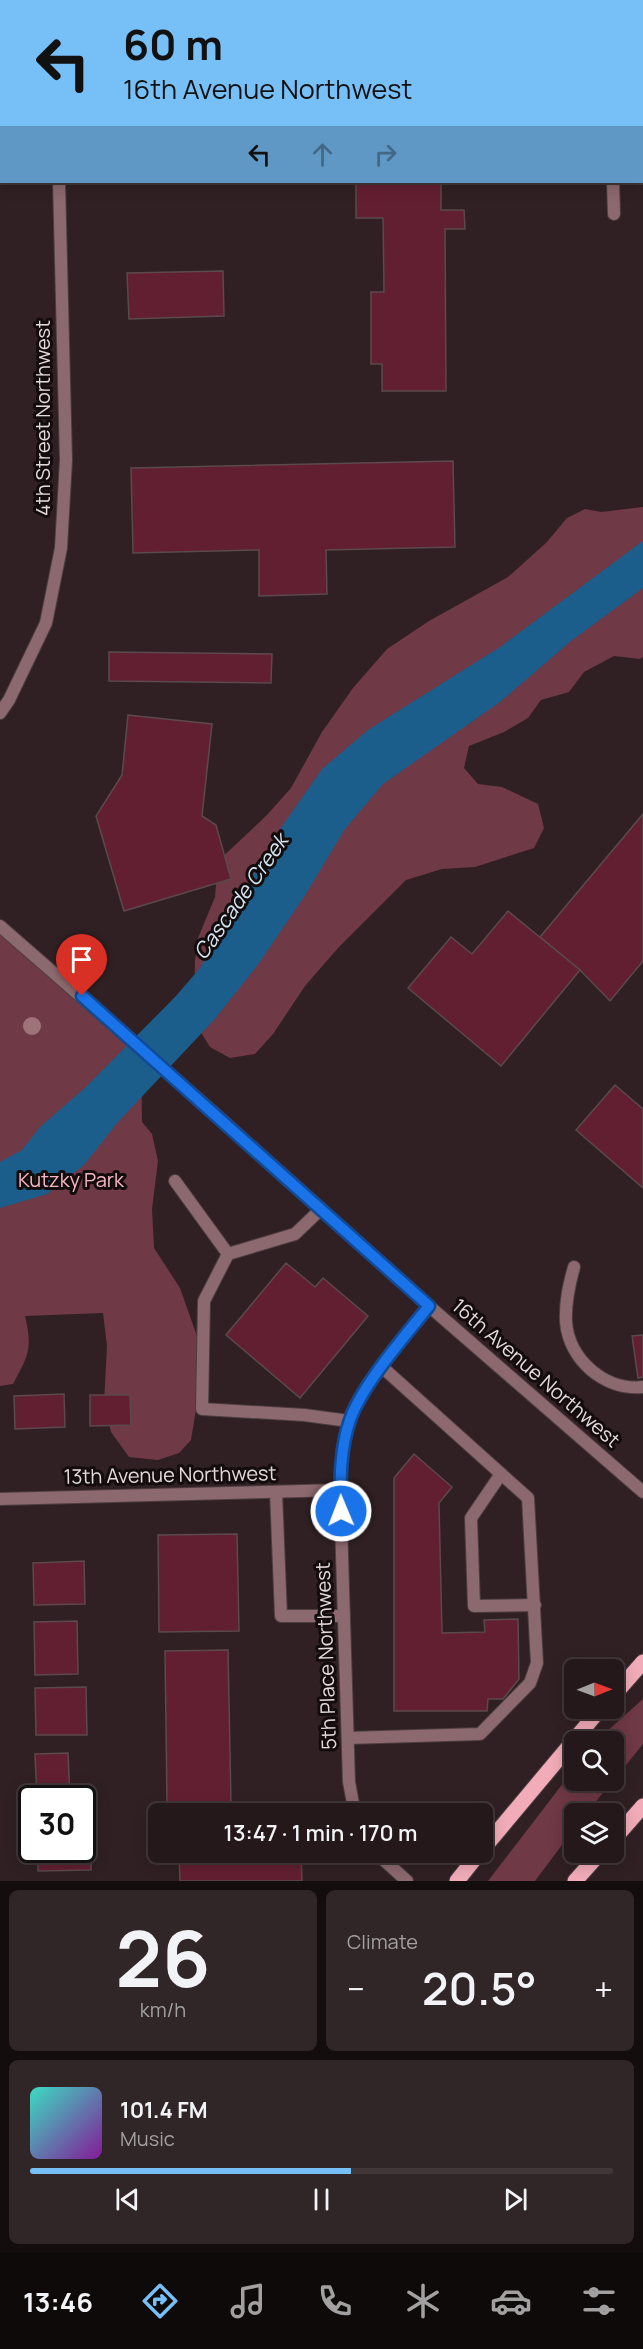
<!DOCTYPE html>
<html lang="en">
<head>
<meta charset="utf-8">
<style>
	:root { --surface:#24181a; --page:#302527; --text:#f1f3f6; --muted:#a3a0a2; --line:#413739; --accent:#77bff7 }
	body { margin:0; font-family:Manrope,sans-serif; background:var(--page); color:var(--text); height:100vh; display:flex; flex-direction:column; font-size:22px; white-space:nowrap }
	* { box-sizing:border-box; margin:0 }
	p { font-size:20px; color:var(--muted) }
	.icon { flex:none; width:33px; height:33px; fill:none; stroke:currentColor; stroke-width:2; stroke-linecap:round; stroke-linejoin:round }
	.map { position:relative; height:1881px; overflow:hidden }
	.drawer { display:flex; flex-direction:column; gap:9px; padding:9px; background:#140d0e; flex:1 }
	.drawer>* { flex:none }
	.guide { position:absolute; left:0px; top:0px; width:644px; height:183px; box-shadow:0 3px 15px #0003,0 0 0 2px var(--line); background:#77bff7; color:#111; overflow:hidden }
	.needle { width:39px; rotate:89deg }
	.controls { position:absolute; left:564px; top:1659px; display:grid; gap:12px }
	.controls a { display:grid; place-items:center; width:60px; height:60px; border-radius:9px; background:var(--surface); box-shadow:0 3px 15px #0003,0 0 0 2px var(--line); font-size:30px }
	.speed { position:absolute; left:18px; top:1785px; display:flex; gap:12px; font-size:30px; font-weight:700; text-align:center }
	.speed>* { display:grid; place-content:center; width:78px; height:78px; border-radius:50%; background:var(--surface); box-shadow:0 3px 15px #0003,0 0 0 2px var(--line); line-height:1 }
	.speed .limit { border:3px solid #111; border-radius:9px; background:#fff; color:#111 }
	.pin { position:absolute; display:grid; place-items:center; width:51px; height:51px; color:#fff; margin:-62px -26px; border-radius:50% 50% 50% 0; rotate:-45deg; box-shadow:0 0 6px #0007 }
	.pin .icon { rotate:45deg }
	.me { position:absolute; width:66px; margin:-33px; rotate:359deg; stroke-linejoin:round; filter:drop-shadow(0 0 4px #0008) }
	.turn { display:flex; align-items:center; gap:21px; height:126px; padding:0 24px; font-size:27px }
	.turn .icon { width:78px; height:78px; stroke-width:2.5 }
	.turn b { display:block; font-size:42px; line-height:51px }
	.lanes { display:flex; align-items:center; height:57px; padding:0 24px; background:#0003; justify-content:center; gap:30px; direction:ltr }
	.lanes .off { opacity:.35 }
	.big { font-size:45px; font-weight:600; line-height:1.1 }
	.drawer .widget { flex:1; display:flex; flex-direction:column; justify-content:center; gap:9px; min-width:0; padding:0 21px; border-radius:9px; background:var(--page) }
	.drawer .dial { align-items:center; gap:0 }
	.dial b { font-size:78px; line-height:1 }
	.song { display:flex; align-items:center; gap:18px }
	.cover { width:72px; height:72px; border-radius:9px; background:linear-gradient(135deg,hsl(170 70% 55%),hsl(290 70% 35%)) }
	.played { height:6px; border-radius:3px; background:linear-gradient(90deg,var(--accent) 55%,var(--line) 55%) }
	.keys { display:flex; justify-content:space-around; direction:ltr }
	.heat { display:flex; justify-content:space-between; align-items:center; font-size:33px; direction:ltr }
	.drawer .tiles { flex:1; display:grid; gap:9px; grid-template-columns:1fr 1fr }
	.widget:last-child { grid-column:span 2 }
	.trip { position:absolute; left:148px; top:1803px; width:345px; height:60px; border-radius:9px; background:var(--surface); box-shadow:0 3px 15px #0003,0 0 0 2px var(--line); font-weight:600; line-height:60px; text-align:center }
	.tab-bar { display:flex; height:96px; justify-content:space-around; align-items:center; background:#0e0a0a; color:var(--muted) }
	.tab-bar .icon { width:42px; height:42px }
	.tab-bar .selected { color:var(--accent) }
	.tab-bar b { font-size:27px; color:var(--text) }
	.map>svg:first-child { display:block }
	.green { fill:#6f3945 }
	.water { fill:#1b5e8c }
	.building { fill:#631f32; stroke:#5b494c; stroke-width:1.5 }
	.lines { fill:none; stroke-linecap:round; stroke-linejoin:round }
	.service-casing { stroke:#4d3e40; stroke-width:14 }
	.minor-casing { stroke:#4d3e40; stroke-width:14 }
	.tertiary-casing { stroke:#4d3e40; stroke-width:14 }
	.primary-casing { stroke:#4d3e40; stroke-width:17 }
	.service { stroke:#8b696e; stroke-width:12 }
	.minor { stroke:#8b696e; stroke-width:12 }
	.tertiary { stroke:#8b696e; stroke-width:12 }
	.primary { stroke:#f2acb9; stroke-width:15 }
	.tree { fill:#9e737a }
	.route-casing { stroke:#114b97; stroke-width:15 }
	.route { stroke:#1a73e8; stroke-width:10 }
	.labels { text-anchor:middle; stroke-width:6; stroke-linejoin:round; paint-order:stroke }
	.street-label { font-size:20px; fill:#e4d9db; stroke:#130c0d }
	.park-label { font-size:20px; fill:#f8b7c2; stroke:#130c0d }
	.water-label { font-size:21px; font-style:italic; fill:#d4e5f2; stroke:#130c0d }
</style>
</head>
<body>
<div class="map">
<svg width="643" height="1881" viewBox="0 0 643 1881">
	<rect width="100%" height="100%" fill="#302023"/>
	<!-- green -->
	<g class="green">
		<polygon points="643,507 643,657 640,659 614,656 584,672 569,692 541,700 528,718 504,732 469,746 464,768 478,784 502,787 538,804 544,828 534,848 475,867 442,869 406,880 338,948 305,986 273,1034 255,1054 230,1058 210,1047 194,1021 195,961 198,938 215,897 218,861 266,816 291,788 322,732 353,688 387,649 429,621 508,577 546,543 567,518 585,509 601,512"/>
		<path d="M0,925L141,1049L142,1122L152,1134L158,1161L152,1209L154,1248L180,1288L198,1339L197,1403L191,1440L179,1453L158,1460L129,1457L111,1432L104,1403L107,1346L103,1313L25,1316C33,1349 28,1356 13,1384L0,1386Z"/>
		<polygon points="643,1699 643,1744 614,1780 614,1742 596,1741"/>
		<polygon points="574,1769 574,1780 613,1780 587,1813 574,1814 574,1829 535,1881 488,1881"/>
	</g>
	<!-- water -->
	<polygon class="water" points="643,541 643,588 571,641 500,702 383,784 345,829 304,897 257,966 214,1020 118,1122 84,1165 47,1194 0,1208 0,1162 22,1150 40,1127 86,1087 176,996 200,968 278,832 322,769 368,730 500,647"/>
	<!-- building -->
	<g class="building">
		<polygon points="356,182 441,182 441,210 464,210 465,229 445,229 446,391 382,391 382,364 371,364 371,292 384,292 383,218 356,218"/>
		<polygon points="223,271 224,316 129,319 127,273"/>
		<polygon points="453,461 455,547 326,550 327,594 259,596 259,550 133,553 131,468"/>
		<polygon points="109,652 272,654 271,683 109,681"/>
		<polygon points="128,715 212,724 202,816 216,825 231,879 124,911 96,816 122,775"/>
		<polygon points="643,814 643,961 610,1001 580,970 540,937"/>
		<polygon points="508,911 580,970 501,1066 408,988 451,937 472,954"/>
		<polygon points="615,1085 643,1109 643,1188 576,1130"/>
		<polygon points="286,1263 315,1287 323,1278 368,1316 300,1398 226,1335"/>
		<polygon points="643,1335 643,1377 638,1378 632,1336"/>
		<polygon points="64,1394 65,1427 15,1429 14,1396"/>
		<polygon points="90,1395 130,1395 131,1425 90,1426"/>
		<polygon points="414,1454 452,1487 439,1503 442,1633 485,1632 484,1620 518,1619 519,1679 503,1699 488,1699 487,1711 394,1711 394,1478"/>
		<polygon points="237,1534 239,1631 159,1632 158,1535"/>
		<polygon points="84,1561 85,1604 34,1605 33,1563"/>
		<polygon points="77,1621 78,1674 35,1675 34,1622"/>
		<polygon points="228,1650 231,1803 167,1804 165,1651"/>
		<polygon points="86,1687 87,1735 36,1735 35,1688"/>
		<polygon points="68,1753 70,1798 37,1798 35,1754"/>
		<polygon points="82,1819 91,1819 91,1870 38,1871 38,1850 82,1850"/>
		<polygon points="179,1852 301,1852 302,1881 180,1881"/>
	</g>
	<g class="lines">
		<!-- service casing -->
		<g class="service-casing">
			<g id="service">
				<polyline points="613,182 614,214"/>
				<polyline points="175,1181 228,1254 295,1234 321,1209"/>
				<polyline points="228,1254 204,1301 202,1409 304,1415 349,1421"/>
				<path d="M574,1267C569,1285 565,1302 566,1322C569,1360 605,1391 643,1387"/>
				<polyline points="501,1474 471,1518 474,1606 535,1605"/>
				<polyline points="276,1492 281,1616 344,1616"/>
				<polyline points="348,1738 480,1734 530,1683 537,1663 528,1498 382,1367"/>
			</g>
		</g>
		<!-- minor casing -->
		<g class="minor-casing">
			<g id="minor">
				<polyline points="0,1499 340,1490"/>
				<path d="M355,1814L349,1782L340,1490C341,1467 342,1443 349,1421C359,1388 406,1334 429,1306"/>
				<polyline points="375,1852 407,1881"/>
			</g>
		</g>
		<!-- tertiary casing -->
		<g class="tertiary-casing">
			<g id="tertiary">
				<polyline points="0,59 2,59"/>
				<polyline points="0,713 9,700 46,623 61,548 66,460 59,182"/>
				<polyline points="0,926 212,1111 429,1306 643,1492"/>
			</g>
		</g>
		<!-- primary casing -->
		<g class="primary-casing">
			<g id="primary">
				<polyline points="614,1695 643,1662"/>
				<polyline points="614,1839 643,1806"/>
				<polyline points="483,1849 601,1708"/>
				<polyline points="457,1881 480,1852"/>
				<polyline points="575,1881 601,1852"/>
			</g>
		</g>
		<!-- service -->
		<use href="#service" class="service"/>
		<!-- minor -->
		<use href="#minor" class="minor"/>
		<!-- tertiary -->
		<use href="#tertiary" class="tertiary"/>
		<!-- primary -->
		<use href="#primary" class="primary"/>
	</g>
	<!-- trees -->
	<circle class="tree" cx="32" cy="1026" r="9"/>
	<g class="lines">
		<!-- route casing -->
		<g class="route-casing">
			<path id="route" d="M82,996L429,1306C405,1336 362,1385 350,1420C340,1448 340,1481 341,1511"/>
		</g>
		<!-- route -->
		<use href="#route" class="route"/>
	</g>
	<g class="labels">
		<!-- street labels -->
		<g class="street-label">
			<text transform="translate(43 418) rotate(-90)" y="7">4th Street Northwest</text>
			<text transform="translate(536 1373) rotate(41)" y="7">16th Avenue Northwest</text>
			<text transform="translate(170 1475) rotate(-1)" y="7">13th Avenue Northwest</text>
			<text transform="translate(326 1656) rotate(-92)" y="7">5th Place Northwest</text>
		</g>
		<!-- park labels -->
		<g class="park-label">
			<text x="71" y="1187">Kutzky Park</text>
		</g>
		<!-- water labels -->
		<g class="water-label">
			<text transform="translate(241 897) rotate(-55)" y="7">Cascade Creek</text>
		</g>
	</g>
</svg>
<div class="controls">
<a><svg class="needle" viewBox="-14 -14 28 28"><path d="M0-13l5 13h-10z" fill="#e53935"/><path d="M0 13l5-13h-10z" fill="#a3a0a2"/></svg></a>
<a><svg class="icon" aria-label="search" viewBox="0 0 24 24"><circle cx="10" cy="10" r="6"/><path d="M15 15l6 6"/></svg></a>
<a><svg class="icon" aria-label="layers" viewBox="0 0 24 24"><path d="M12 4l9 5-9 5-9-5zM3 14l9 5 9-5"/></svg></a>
</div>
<div class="speed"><div class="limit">30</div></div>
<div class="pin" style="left:82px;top:996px;background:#d93025"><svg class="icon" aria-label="arrive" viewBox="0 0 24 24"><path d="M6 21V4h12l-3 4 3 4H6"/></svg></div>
<svg class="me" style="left:341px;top:1511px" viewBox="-20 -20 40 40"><circle r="17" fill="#1a73e8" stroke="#fff" stroke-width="3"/><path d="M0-11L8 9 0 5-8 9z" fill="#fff"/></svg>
<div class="trip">13:47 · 1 min · 170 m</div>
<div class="guide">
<div class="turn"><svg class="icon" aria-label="left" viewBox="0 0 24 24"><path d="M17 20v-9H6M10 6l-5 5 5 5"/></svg><div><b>60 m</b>16th Avenue Northwest</div></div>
<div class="lanes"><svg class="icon" aria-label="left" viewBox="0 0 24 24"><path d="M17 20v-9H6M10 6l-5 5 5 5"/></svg><svg class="icon off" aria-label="ahead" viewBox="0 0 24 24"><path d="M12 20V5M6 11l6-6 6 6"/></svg><svg class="icon off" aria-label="right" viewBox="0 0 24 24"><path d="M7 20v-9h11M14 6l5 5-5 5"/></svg></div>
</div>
</div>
<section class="drawer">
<div class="tiles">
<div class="widget dial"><b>26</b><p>km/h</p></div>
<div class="widget"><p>Climate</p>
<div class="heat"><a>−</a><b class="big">20.5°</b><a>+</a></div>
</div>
<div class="widget">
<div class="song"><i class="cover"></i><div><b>101.4 FM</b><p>Music</p></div></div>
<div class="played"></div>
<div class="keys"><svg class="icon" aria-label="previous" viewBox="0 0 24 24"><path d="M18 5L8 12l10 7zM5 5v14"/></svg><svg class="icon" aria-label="pause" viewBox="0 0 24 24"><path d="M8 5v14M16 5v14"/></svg><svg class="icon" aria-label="next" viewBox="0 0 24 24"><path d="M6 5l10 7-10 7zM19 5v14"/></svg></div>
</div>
</div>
</section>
<nav class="tab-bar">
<b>13:46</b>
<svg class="icon selected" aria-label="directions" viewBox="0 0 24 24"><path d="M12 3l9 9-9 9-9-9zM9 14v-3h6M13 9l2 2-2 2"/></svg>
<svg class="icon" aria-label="music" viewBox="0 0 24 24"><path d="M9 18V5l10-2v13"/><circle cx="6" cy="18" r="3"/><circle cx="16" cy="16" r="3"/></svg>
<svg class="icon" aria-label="phone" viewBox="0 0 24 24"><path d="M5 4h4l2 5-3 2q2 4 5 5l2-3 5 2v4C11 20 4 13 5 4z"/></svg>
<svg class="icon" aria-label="climate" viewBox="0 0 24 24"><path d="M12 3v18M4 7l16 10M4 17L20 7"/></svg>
<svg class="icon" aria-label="car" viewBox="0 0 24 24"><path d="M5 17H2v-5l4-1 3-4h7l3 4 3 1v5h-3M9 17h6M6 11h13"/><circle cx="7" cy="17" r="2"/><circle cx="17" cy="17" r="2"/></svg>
<svg class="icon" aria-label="filters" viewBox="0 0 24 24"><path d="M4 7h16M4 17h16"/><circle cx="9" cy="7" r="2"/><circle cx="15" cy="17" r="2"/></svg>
</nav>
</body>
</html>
